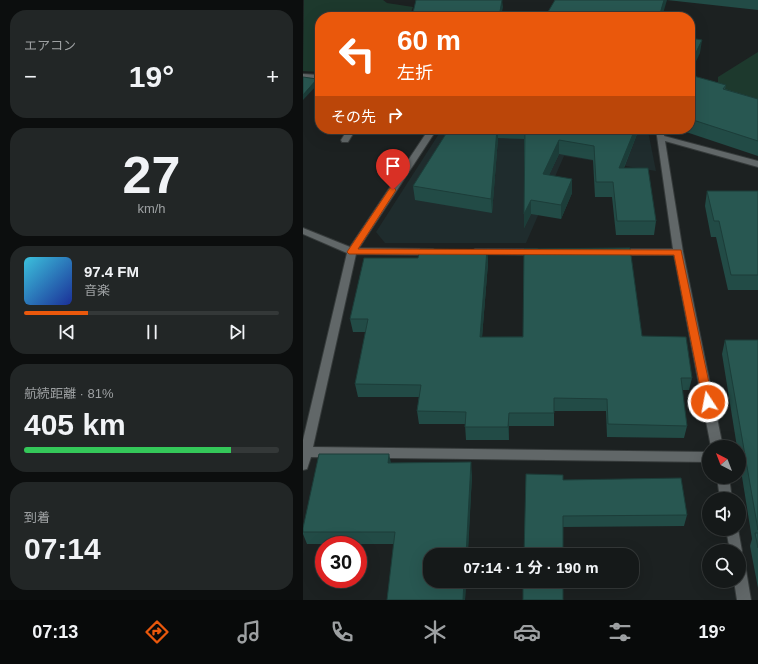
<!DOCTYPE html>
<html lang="ja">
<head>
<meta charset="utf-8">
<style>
	:root { --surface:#151919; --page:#222626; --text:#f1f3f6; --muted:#9da0a2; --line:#343838; --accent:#ea580c }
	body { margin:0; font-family:Arial,"Noto Sans JP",sans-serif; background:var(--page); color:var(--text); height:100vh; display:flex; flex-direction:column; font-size:15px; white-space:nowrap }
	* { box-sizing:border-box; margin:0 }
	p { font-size:13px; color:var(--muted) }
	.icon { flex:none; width:22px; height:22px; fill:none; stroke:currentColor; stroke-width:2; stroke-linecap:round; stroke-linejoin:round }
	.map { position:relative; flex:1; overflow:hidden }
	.side { display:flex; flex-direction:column; gap:10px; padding:10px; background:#0c0e0e; width:303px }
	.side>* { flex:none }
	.guide { position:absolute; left:12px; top:12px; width:380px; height:122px; border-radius:16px; box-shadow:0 4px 16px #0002,0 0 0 1px var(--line); background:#ea580c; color:#fff; overflow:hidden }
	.needle { width:26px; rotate:318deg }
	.tools { position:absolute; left:399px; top:440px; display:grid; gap:8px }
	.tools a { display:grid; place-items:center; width:44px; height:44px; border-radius:50%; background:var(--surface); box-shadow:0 4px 16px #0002,0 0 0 1px var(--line); font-size:20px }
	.speed { position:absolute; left:12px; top:536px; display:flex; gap:8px; font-size:20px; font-weight:700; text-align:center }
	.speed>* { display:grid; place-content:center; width:52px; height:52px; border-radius:50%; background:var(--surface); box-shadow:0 4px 16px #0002,0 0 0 1px var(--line); line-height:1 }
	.speed .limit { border:6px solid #d22; background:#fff; color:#111 }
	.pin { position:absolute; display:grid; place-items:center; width:34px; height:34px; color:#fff; margin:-41px -17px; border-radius:50% 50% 50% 0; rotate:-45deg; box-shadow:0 0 4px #0007 }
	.pin .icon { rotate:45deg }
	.me { position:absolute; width:44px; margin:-22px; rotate:349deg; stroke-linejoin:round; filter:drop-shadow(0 0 3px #0008) }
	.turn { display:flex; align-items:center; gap:14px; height:84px; padding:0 16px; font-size:18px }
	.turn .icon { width:52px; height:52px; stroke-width:2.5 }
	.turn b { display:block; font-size:28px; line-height:34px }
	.then { display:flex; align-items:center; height:38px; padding:0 16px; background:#0003; gap:8px; font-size:15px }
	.big { font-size:30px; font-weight:700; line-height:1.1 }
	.side .widget { flex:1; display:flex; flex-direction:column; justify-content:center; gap:6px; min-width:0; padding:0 14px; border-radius:16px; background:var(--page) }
	.side .dial { align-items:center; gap:0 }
	.dial b { font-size:52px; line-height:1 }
	.song { display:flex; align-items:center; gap:12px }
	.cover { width:48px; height:48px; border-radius:6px; background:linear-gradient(135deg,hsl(190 70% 55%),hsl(230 70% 35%)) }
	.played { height:4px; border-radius:2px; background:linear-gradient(90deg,var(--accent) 25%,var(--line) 25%) }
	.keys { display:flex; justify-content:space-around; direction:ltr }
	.heat { display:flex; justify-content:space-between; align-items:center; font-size:22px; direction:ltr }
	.charge { height:6px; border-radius:3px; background:linear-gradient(90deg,#34c759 81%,var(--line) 0) }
	.trip { position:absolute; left:120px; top:548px; width:216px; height:40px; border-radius:16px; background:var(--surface); box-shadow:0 4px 16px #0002,0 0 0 1px var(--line); font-weight:700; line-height:40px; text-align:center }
	.dock { display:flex; height:64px; justify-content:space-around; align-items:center; background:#080a0a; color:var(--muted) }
	.dock .icon { width:28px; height:28px }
	.dock .current { color:var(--accent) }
	.dock b { font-size:18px; color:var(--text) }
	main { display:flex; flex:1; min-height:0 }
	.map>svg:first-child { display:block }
	.built { fill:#1f2c2d }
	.green { fill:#1d392d }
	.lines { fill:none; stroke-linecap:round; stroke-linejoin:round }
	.street-casing { stroke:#363b3b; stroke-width:2 }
	.street { fill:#616768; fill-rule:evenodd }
	.wall { fill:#224b46 }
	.shaded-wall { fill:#1c3d39 }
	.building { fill:#285751; stroke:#1c3d39 }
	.route { fill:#ea580c; stroke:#983908 }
</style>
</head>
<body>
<main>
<section class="side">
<div class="widget"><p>エアコン</p>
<div class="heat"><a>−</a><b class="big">19°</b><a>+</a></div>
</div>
<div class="widget dial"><b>27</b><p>km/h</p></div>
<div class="widget">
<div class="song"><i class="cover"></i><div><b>97.4 FM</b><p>音楽</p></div></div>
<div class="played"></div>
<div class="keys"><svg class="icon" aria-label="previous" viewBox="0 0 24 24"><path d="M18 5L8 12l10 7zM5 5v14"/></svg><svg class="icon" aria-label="pause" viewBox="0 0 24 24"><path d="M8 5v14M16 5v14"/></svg><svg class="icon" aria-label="next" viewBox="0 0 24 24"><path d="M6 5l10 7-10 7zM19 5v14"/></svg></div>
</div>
<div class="widget"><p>航続距離 · 81%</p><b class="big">405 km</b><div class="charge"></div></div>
<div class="widget"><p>到着</p><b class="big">07:14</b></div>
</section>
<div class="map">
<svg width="455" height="600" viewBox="0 0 455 600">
	<rect width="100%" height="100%" fill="#1c2121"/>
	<!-- built -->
	<polygon class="built" points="139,129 345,129 345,131 353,171 261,156 223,243 82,243 73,232"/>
	<!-- green -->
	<g class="green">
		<polygon points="1,0 80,0 84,3 110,7 106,17 17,17 17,72 0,71"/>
		<polygon points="455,52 455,105 415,92 415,77"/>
	</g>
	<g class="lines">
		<!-- street casing -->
		<g class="street-casing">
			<g id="street">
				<polygon points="0,74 17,75 17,79 0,78"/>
				<polygon points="45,129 53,129 45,142 39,142 38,140"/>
				<polygon points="126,129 134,129 56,248 130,249 135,252 130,255 53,254 10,447 406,452 406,462 8,457 4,469 0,470 0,440 44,253 0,234 0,228 47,247"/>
				<polygon points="353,129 361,129 361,136 455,161 455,167 362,141 380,252 420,447 408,447 371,255 314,255 309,252 314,249 370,249"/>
				<polygon points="172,249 234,249 239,252 234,255 169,254 167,252"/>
				<polygon points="414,477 426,477 429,499 417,499"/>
				<polygon points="423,529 435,529 439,551 438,555 436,556 436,551 427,551"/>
				<polygon points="436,564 441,566 443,570 448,600 434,600 431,581 436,581"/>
			</g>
		</g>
		<!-- street -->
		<use href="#street" class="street"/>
	</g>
	<!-- wall -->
	<g class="wall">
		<polygon points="252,0 455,0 455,10 364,0"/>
		<polygon points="387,75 423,85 422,89 455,99 455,156 374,129 387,129"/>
		<polygon points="146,129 336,129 321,168 353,221 351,235 313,235 309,197 292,197 290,160 256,154 246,175 269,193 258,219 228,214 221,228 221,139 195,138 189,213 112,200 110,186"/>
		<polygon points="404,191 455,191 455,290 425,290 413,237 408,237 402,206"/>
		<polygon points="184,250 185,263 179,337 339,336 389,378 386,390 379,390 384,426 381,438 304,437 303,411 251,411 251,426 206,426 206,440 163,440 162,424 116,424 114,411 116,397 55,397 52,384 63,332 50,332 47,319 115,258"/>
		<polygon points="422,340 455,340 455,588 447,546 449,539 436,458 436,447 434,447 419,354"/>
		<polygon points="88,463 169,475 162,600 84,600 91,544 4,544 0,534 0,528"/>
		<polygon points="260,480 384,515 381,526 260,527"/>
	</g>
	<!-- shaded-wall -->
	<g class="shaded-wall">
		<polygon points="199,0 200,7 198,17 196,17"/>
		<polygon points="361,0 364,0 359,17 356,17"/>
		<polygon points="399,40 397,53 387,74 387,65"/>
		<polygon points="14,79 15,84 0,100 0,95"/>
		<polygon points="194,129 195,129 195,138 189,213 188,199"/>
		<polygon points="332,129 336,129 315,182 316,168"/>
		<polygon points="256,140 256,154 240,188 240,174"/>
		<polygon points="269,179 269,193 258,219 258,205"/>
		<polygon points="228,200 228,214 221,228 221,214"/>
		<polygon points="184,250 185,263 178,350 177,337"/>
		<polygon points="206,413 206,440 205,427"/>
		<polygon points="86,454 89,467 85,463"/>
		<polygon points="168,462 169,475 165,555 163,555"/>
		<polygon points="161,581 163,581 162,600 160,600"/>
	</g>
	<!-- building -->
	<g class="building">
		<polygon points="113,0 199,0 196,17 181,16 180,17 109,17"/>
		<polygon points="252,0 361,0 356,17 242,17"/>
		<polygon points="387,38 399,40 387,65"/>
		<polygon points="387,75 423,85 420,89 455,99 455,141 387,119"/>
		<polygon points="0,77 14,79 0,95"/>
		<polygon points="146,129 194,129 188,199 110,186"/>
		<polygon points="222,129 332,129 316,168 345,168 353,221 314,221 310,182 293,182 291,146 256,140 240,174 269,179 258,205 228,200 221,214"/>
		<polygon points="404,191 455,191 455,275 428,275 416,221 411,221"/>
		<polygon points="327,248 339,336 383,337 389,378 378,378 384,426 305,424 304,399 251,398 251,413 206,413 205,427 162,427 163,412 114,411 118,385 52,384 65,319 47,319 61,258 115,258 117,249 184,250 177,337 220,337 221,249"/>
		<polygon points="422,340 455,340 455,530"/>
		<polygon points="16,454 86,454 85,463 168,462 163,555 127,555 127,581 161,581 160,600 84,600 92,532 0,532 0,528"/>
		<polygon points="223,474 260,475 260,480 378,478 384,515 260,516 260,555 221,555"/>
		<polygon points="452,533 455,533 455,548"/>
		<rect x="220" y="581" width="40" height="19"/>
	</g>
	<!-- route -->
	<polygon class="route" points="90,187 93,190 55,249 378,250 410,402 409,405 401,405 400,402 371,255 46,254 44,252 46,249 87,188"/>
</svg>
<div class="tools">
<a><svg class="needle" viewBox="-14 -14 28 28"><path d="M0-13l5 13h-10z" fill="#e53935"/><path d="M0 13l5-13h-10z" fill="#9da0a2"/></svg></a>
<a><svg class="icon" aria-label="sound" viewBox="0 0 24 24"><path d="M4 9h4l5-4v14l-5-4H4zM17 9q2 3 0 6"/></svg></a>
<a><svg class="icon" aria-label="search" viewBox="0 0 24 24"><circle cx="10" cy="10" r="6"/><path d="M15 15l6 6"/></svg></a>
</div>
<div class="speed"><div class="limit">30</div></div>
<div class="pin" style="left:90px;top:190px;background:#d93025"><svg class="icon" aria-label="arrive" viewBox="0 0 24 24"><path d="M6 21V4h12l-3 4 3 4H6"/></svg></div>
<svg class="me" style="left:405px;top:402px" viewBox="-20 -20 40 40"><circle r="17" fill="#ea580c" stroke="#fff" stroke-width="3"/><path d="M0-11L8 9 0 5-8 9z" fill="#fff"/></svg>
<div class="trip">07:14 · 1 分 · 190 m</div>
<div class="guide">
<div class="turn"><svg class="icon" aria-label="left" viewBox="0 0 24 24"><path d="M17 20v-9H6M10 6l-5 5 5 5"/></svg><div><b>60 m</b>左折</div></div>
<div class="then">その先<svg class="icon" aria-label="right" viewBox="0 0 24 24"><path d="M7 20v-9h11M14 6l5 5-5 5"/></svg></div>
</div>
</div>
</main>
<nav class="dock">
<b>07:13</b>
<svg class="icon current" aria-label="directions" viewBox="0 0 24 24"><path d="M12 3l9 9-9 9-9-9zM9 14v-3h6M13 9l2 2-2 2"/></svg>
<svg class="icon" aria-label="music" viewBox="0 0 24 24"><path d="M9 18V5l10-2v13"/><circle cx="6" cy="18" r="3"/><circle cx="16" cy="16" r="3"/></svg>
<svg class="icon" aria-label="phone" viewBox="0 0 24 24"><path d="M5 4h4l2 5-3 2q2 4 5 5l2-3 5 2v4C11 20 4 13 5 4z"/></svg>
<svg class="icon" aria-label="climate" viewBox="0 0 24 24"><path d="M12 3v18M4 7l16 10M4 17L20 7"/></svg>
<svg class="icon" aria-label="car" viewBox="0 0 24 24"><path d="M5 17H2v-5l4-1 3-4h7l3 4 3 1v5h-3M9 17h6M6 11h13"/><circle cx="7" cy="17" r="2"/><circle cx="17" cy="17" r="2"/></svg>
<svg class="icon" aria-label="filters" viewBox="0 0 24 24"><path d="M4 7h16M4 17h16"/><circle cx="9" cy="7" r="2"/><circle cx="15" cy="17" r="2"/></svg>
<b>19°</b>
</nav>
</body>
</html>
